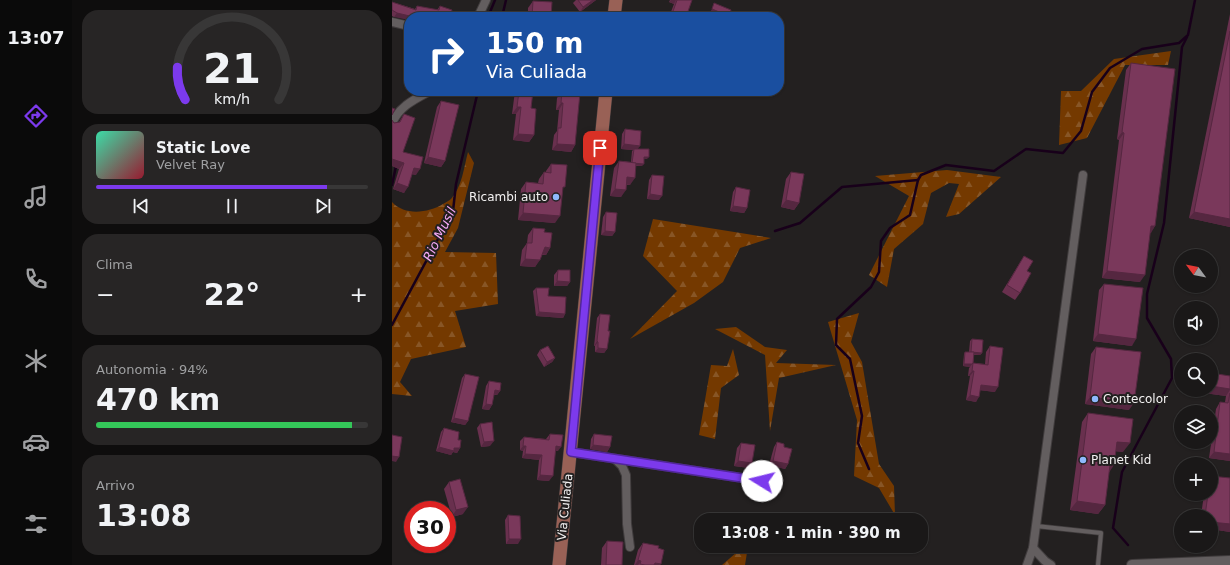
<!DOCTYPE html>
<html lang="it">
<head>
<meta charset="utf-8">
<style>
	:root { --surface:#1a1818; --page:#272525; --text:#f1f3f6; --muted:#9fa0a2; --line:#383737; --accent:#7c3aed }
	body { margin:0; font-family:"DejaVu Sans",sans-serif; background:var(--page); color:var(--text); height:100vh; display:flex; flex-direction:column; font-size:15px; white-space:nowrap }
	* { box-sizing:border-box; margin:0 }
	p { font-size:13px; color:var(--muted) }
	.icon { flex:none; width:22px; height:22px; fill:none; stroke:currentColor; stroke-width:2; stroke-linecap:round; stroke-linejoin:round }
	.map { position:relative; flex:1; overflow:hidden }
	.side { display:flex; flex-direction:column; gap:10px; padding:10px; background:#0e0d0d; width:320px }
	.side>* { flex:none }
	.banner { position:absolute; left:12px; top:12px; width:380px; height:84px; border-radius:16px; box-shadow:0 1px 3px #0004,0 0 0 1px var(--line); background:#1a4fa0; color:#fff; overflow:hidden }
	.needle { width:26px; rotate:302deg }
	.buttons { position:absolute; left:782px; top:249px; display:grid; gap:8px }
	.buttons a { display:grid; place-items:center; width:44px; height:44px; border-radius:50%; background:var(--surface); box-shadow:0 1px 3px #0004,0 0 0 1px var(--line); font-size:20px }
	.speed { position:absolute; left:12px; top:501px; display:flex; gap:8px; font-size:20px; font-weight:700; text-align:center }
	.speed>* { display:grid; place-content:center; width:52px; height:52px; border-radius:50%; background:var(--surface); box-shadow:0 1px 3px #0004,0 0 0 1px var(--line); line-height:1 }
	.speed .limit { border:6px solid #d22; background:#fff; color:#111 }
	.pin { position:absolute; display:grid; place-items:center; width:34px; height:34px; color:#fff; margin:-17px; border-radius:8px; box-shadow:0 2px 6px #0006 }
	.me { position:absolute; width:44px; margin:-22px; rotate:279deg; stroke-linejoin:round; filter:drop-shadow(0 0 3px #0008) }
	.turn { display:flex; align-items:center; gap:14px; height:84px; padding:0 16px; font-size:18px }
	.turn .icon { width:52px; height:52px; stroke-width:2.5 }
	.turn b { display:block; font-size:28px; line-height:34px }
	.big { font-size:30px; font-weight:700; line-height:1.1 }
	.side .card { flex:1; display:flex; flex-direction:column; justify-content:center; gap:6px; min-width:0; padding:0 14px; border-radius:16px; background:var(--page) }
	.side .dial { align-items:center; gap:0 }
	.dial svg { height:104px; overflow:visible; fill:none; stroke:var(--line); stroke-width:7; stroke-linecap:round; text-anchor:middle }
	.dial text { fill:var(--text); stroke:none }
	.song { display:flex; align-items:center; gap:12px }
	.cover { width:48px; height:48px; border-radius:6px; background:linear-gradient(135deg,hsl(160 70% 55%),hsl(350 70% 35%)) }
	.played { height:4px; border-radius:2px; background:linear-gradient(90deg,var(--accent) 85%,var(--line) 85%) }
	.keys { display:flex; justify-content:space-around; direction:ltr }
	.heat { display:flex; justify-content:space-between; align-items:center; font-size:22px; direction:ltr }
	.charge { height:6px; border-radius:3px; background:linear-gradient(90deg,#34c759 94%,var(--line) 0) }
	.trip { position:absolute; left:302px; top:513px; width:234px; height:40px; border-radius:16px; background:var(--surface); box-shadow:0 1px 3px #0004,0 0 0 1px var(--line); font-weight:700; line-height:40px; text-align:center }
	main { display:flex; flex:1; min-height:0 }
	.dock { display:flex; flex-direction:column; width:72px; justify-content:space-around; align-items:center; background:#0a0a0a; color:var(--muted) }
	.dock .icon { width:28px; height:28px }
	.dock .active { color:var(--accent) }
	.dock b { font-size:18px; color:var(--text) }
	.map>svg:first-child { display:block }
	.forest { fill:url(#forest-firs) }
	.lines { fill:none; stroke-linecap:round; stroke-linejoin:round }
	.stream { stroke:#18001a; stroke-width:2.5 }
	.service-casing { stroke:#403c3d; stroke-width:5.5 }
	.minor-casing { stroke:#403c3d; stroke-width:10 }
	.tertiary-casing { stroke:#403c3d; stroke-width:12 }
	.primary-casing { stroke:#403c3d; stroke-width:14 }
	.service { stroke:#635e5f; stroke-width:4 }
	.minor { stroke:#635e5f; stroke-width:8 }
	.tertiary { stroke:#635e5f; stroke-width:10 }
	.primary { stroke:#996156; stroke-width:13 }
	.wall { fill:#69304e }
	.shaded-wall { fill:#552740 }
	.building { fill:#7a385b; stroke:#552740 }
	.route-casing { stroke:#51269a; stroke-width:10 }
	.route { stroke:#7c3aed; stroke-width:7 }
	.poi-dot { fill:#8eb9fd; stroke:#232020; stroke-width:1.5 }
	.labels { text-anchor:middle; stroke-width:4; stroke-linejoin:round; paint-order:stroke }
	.poi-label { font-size:12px; fill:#f3f1f1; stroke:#232020; text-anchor:start }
	.street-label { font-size:12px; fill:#f3f1f1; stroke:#232020 }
	.water-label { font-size:13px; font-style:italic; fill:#f6aaf7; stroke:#232020 }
</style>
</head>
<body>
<main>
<nav class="dock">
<b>13:07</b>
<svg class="icon active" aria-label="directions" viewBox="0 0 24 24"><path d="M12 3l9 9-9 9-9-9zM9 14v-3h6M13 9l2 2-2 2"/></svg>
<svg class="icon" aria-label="music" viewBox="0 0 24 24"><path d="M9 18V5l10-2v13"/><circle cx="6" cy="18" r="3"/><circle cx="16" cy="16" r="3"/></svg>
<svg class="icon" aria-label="phone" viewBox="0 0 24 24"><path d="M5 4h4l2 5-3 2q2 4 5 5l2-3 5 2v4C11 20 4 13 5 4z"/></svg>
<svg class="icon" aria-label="climate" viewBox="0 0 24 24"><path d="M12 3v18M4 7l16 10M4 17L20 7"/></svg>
<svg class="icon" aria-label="car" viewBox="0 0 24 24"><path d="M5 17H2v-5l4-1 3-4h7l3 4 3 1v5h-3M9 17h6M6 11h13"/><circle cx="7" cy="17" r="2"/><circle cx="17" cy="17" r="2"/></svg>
<svg class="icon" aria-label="filters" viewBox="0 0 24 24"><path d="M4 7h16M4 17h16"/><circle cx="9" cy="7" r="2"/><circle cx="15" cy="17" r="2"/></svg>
</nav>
<section class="side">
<div class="card dial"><svg viewBox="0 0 100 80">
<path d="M14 69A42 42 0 1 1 86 69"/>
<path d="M14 69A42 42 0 0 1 8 44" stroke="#7c3aed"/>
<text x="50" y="56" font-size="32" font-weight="700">21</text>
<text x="50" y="72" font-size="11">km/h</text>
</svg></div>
<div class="card">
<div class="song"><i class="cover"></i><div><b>Static Love</b><p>Velvet Ray</p></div></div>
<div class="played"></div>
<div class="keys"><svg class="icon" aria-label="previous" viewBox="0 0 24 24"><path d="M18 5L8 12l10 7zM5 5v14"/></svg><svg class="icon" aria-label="pause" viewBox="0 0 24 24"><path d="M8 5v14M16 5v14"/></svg><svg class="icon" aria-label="next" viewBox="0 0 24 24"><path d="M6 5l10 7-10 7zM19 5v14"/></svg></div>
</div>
<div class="card"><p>Clima</p>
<div class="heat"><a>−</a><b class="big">22°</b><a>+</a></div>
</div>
<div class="card"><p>Autonomia · 94%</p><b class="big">470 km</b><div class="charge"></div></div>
<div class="card"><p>Arrivo</p><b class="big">13:08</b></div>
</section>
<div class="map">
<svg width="838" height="565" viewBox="0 0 838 565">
	<defs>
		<pattern id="forest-firs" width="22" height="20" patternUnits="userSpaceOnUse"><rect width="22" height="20" fill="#743900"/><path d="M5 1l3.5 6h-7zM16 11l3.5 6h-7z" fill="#885626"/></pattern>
	</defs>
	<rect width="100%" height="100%" fill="#232020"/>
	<!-- forest -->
	<g class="forest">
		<polygon points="779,51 776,65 733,65 695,138 667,145 669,91 689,91 722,59"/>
		<path d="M76,152L82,163L66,228L53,252L104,253L106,304L63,311L74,347L19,359L8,382L20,396L0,394V202C13,216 36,213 51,204C54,202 57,201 59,199C70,187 72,167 76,152Z"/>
		<polygon points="555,170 609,177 567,214 554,217 567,184 557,183 539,193 531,224 502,249 495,287 477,275 517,196 483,176"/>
		<polygon points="261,219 379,238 348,248 331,282 302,303 238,339 285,291 251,256"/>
		<polygon points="467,313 459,342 470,362 487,464 502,486 503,515 487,488 462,476 465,420 436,322"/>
		<polygon points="344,327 373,347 395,350 384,363 444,365 387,378 378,431 373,355 323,329"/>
		<polygon points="341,349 347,375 329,388 323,439 307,435 319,365 335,366"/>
		<polygon points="352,546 356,546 353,565 330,565"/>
	</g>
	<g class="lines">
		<!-- stream -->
		<g class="stream">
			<polyline points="96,17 103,0"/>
			<polyline points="110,17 114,0"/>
			<polyline points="0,185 4,166"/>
			<polyline points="383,231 408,223 450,187 526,180"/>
			<polyline points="0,325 61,211 64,184 86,91"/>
			<polyline points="477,469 466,443 470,416 458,359 444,345 445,319 479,287 487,272 489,241 498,228 518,215 526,180 529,175 554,165 602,171 634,149 671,153 689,131 700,92 718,68 750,49 787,43 796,35 803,0"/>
			<polyline points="736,545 721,528 730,472 780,378 779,359 755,318 755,294 772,223 790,47 795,37"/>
		</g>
		<!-- service casing -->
		<g class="service-casing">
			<polyline id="service" points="644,526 709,533 706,565"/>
		</g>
		<!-- minor casing -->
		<g class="minor-casing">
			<g id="minor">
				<polyline points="86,17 94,0"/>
				<polyline points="0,22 17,26"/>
				<path d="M0,124C6,107 23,99 38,91"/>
				<polyline points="179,452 370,481"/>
				<polyline points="223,459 230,466 234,475 235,524 238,547"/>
				<polyline points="641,548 691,175"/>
				<polyline points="635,565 641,548 653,561 659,565"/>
			</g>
		</g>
		<!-- tertiary casing -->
		<g class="tertiary-casing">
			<polyline id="tertiary" points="740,565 838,561"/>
		</g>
		<!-- primary casing -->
		<g class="primary-casing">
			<g id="primary">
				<polyline points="222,17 224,0"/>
				<polyline points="167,565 214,91"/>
			</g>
		</g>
		<!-- service -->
		<use href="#service" class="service"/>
		<!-- minor -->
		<use href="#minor" class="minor"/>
		<!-- tertiary -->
		<use href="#tertiary" class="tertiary"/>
		<!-- primary -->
		<use href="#primary" class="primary"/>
	</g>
	<!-- wall -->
	<g class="wall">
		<polygon points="184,0 204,0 188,12 181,3"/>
		<polygon points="278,0 300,0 294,17 277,17 282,4 277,2"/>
		<polygon points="141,1 159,17 136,17 136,8"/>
		<polygon points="0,2 23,9 25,6 45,10 48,6 58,17 2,17 0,16"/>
		<polygon points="838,14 838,227 797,218"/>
		<polygon points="739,63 763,226 758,233 748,282 710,278 727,140 725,139 734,70"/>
		<polygon points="123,91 141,91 139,108 142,135 137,142 121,140 124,114 120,114"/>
		<polygon points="170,91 183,145 179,152 160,150 162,135 165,131 167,110 164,110 165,98"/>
		<polygon points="49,101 53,161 49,167 32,163 45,107"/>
		<polygon points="12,114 11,152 24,175 20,174 12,193 1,189 7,169 0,166 0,120 2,123 7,122"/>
		<polygon points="233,129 246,149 255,159 252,159 250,166 244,166 238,185 234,185 229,197 218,196 222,168 227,161 239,162 240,151 241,150 229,149 230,134"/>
		<polygon points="159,164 170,191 163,223 126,220 129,189 134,182 146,183 147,179 152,172 154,172 154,171"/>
		<polygon points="399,172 407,203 402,210 389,207 394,179"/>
		<polygon points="260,175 267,200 255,199 257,180"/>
		<polygon points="344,187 355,208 352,213 338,211 341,192"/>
		<polygon points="214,212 223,232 220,236 209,235 211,217"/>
		<polygon points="141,228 152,232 158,248 154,255 150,255 143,267 128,266 130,250 135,243 136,235"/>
		<polygon points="632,256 635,271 628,293 623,300 610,292"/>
		<polygon points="166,270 178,282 175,286 162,286 162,275"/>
		<polygon points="712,284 740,346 701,341 707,290"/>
		<polygon points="144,288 156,296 173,314 171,318 144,316 141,291"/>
		<polygon points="208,314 216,331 215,349 212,353 203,352 203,346 202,346 205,318"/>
		<polygon points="580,339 590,353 588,355 582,355 581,363 593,364 594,352 598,346 603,392 588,390 584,402 574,400 578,376 576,376 577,368 578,367 571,366 572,354 573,352 577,352 578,341"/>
		<polygon points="704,347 737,410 693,404 699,354"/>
		<polygon points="148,350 163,358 160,362 152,367 145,355"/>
		<polygon points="73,374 76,421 73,425 59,422 70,378"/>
		<polygon points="838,376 838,461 817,458 824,409 828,402 833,402 834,396 812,393 813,390 819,390"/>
		<polygon points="97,381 108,391 105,395 102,395 100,405 97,410 90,409 94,386"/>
		<polygon points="696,413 731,452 724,451 717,472 713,505 706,514 678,510 690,422"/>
		<polygon points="88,424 98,446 89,447 85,428"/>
		<polygon points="52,428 66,440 68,448 65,453 61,452 59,455 44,451 49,432"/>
		<polygon points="158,434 166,451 163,451 157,481 145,480 147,460 130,458 131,451 128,450 128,441 132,437 154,439"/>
		<polygon points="202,434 218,447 215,452 198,449 199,439"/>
		<polygon points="385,442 392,447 396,464 393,469 377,465 382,447"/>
		<polygon points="349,443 360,463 357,468 342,466 345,448"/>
		<polygon points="57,482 71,514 60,517 52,489"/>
		<polygon points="812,494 819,494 838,532 819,529 819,516 809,516"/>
		<polygon points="116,515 126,544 114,544 113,520"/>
		<polygon points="215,541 230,565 209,565 210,548"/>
		<polygon points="251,543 268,565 242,565 246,550"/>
	</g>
	<!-- shaded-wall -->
	<g class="shaded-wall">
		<polygon points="201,0 204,0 188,12 191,7"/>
		<polygon points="279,0 284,0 282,4 277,2"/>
		<polygon points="320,9 337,16 336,17 331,17 318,12"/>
		<polygon points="5,13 22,17 17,17 17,20 2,17"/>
		<polygon points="169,103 171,103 167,110 164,110"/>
		<polygon points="125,107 129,107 124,114 120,114"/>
		<polygon points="730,132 732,133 727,140 725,139"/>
		<polygon points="126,134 142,135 137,142 121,140"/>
		<polygon points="165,144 183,145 179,152 160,150"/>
		<polygon points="232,144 248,146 245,150 242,149 241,150 229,149"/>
		<polygon points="36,157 53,161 49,167 32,163"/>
		<polygon points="252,157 257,157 255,159 251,159"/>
		<polygon points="0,159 12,163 7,169 0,166"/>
		<polygon points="240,163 252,164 250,166 238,165"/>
		<polygon points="22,168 28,169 24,175 18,174"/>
		<polygon points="235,177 243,178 238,185 230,184"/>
		<polygon points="5,183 16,187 12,193 1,189"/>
		<polygon points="223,189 234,190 229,197 218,196"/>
		<polygon points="258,194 270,196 267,200 255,199"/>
		<polygon points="394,200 407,203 402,210 389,207"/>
		<polygon points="341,206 355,208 352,213 338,211"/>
		<polygon points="802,212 838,219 838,227 797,218"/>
		<polygon points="131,213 168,216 163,223 126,220"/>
		<polygon points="759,226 763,226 759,233 754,233"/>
		<polygon points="213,231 223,232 220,236 209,235"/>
		<polygon points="153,247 158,248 154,255 148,254"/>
		<polygon points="133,259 148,260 143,267 128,266"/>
		<polygon points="715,271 753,275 748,282 710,278"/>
		<polygon points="165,281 178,282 175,286 162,286"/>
		<polygon points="147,312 173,314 171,318 144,316"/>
		<polygon points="706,334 744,339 740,346 701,341"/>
		<polygon points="205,341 206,342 203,346 202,346"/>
		<polygon points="206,348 215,349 212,353 203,352"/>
		<polygon points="579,352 590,353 588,355 577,354"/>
		<polygon points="163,358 160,362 152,367 155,362"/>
		<polygon points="572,364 580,364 578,367 571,366"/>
		<polygon points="580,371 582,371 578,376 576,376"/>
		<polygon points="589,385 606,387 603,392 586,390"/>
		<polygon points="819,386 838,389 838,390 834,396 812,393 814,390 819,390"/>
		<polygon points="103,390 108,391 105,395 99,394"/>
		<polygon points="578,395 587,397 584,402 574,400"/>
		<polygon points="698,397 742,403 737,410 693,404"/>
		<polygon points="94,404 100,405 97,410 90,409"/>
		<polygon points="62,418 76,421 73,425 59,422"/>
		<polygon points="102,441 98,446 89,447 92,442"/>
		<polygon points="725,442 738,443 731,452 719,451"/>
		<polygon points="201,445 218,447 215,452 198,449"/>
		<polygon points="131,446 134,446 131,451 128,450"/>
		<polygon points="164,446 169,447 166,451 160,451"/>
		<polygon points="47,447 62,448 68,448 65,453 61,452 59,455 44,451"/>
		<polygon points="822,452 838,454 838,461 817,458"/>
		<polygon points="133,454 150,455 147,460 130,458"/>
		<polygon points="0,456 7,457 4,462 0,461"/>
		<polygon points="346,461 360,463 357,468 342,466"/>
		<polygon points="381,461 396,464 393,469 377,465"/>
		<polygon points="718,465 722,465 716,474"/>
		<polygon points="148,475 161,476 157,481 145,480"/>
		<polygon points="685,501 713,505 706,514 678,510"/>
		<polygon points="76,507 71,514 60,517 64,510"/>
		<polygon points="819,522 838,524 838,532 819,529"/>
		<polygon points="117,539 129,539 126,544 114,544"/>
		<polygon points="246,560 249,561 246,565 243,565"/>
		<polygon points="263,563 269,564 268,565 261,565"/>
	</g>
	<!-- building -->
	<g class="building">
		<polygon points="186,0 201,0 191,7"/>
		<polygon points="285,0 300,0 294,17 279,17"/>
		<polygon points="141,1 160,2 159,17 140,17"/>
		<polygon points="0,2 24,10 25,6 47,10 48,6 60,10 58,17 22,17 5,13 0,10"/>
		<polygon points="322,3 339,10 337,16 320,9"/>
		<polygon points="838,31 838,219 802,212"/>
		<polygon points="739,63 783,69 763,226 759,226 753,275 715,271 732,133 730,132"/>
		<polygon points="127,91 141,91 139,108 144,109 142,135 126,134 129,107 125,107"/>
		<polygon points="170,91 188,93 183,145 165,144 166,128 169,128 171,103 169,103"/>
		<polygon points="49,101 67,105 53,161 36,157"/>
		<polygon points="0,108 3,109 0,115"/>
		<polygon points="12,114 23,118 11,152 31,157 28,169 22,168 16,187 5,183 12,163 0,159 0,120 2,123 8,122"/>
		<polygon points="233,129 249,131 248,146 232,144"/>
		<polygon points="242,149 257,149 257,157 252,157 252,164 240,163"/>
		<polygon points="227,161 244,163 243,178 235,177 234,190 223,189"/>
		<polygon points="159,164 175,165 173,187 171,187 168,216 131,213 134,182 151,184 152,172 159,173"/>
		<polygon points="399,172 412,174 407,203 394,200"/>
		<polygon points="260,175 272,176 270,196 258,194"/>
		<polygon points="344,187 358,190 355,208 341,206"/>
		<polygon points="214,212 225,213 223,232 213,231"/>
		<polygon points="141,228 153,229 152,232 160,233 158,248 153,247 148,260 133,259 135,243 140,243"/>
		<polygon points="632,256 641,261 635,271 639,273 628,293 615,285"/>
		<polygon points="166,270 178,270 178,282 165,281"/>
		<polygon points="712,284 751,288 744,339 706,334"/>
		<polygon points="144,288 157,288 156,296 174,297 173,314 147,312"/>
		<polygon points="208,314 218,315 216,331 218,331 215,349 206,348 206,342 205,341"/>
		<polygon points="580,339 591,340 590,353 579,352"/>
		<polygon points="156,346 163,358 155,362 148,350"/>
		<polygon points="598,346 611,348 606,387 589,385 587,397 578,395 582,371 580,371 581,363 596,365"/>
		<polygon points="704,347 749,352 742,403 698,397"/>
		<polygon points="573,352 582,352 581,363 580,364 572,364"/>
		<polygon points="819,373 838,376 838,389 819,386"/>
		<polygon points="73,374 87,377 76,421 62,418"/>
		<polygon points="97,381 109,383 108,391 103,390 100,405 94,404"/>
		<polygon points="838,393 838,454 822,452 828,402 836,403"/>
		<polygon points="696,413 741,419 738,443 725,442 722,465 718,465 713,505 685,501"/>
		<polygon points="100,422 102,441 92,442 88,424"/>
		<polygon points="52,428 67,432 66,440 69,440 68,448 62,448 62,451 47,447"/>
		<polygon points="158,434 171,435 169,447 164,446 161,476 148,475 150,455 133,454 134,446 131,446 132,437 157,440"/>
		<polygon points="202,434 220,436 218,447 201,445"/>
		<polygon points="0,435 10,437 7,457 0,456"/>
		<polygon points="385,442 392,444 392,447 400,449 396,464 381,461"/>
		<polygon points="349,443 363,445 360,463 346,461"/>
		<polygon points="819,476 838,478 838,524 819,522 819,516 813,516 816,494 819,494"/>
		<polygon points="68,479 76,507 64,510 57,482"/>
		<polygon points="116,515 128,516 129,539 117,539"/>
		<polygon points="215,541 231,542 230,565 214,565"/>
		<polygon points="251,543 267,546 266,548 272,550 269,564 263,563 262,565 253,565 248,564 249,561 246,560"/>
	</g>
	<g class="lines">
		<!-- route casing -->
		<g class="route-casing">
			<polyline id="route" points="208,148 179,452 370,481"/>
		</g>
		<!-- route -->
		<use href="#route" class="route"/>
	</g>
	<!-- markers -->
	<g class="poi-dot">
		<circle cx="164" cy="197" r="4"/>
		<circle cx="703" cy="399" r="4"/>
		<circle cx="691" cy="460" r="4"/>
	</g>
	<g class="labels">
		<!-- poi labels -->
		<g class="poi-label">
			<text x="156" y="201" text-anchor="end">Ricambi auto</text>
			<text x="711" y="403">Contecolor</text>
			<text x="699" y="464">Planet Kid</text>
		</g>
		<!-- street labels -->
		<g class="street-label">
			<text transform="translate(173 507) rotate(-84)" y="4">Via Culiada</text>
		</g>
		<!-- water labels -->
		<g class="water-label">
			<text transform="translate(47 234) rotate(-64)" y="5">Rio Musil</text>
		</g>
	</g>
</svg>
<div class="buttons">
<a><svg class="needle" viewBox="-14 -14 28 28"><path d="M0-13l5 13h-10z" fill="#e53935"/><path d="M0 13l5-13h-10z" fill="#9fa0a2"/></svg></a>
<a><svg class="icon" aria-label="sound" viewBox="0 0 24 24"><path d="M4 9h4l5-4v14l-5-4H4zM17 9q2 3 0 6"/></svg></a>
<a><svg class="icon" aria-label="search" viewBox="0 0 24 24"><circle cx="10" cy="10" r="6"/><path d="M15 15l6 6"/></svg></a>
<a><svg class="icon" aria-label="layers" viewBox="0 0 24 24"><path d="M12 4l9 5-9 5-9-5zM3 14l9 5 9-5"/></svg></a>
<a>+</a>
<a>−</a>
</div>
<div class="speed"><div class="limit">30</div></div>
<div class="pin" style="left:208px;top:148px;background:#d93025"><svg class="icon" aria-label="arrive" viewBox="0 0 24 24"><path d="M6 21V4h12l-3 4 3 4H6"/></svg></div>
<svg class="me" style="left:370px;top:481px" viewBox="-20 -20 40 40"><circle r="19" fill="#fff"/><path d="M0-13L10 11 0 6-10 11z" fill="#7c3aed"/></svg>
<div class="trip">13:08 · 1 min · 390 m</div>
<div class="banner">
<div class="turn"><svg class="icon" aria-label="right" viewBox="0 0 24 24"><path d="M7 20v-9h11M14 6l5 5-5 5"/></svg><div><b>150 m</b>Via Culiada</div></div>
</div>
</div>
</main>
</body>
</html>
